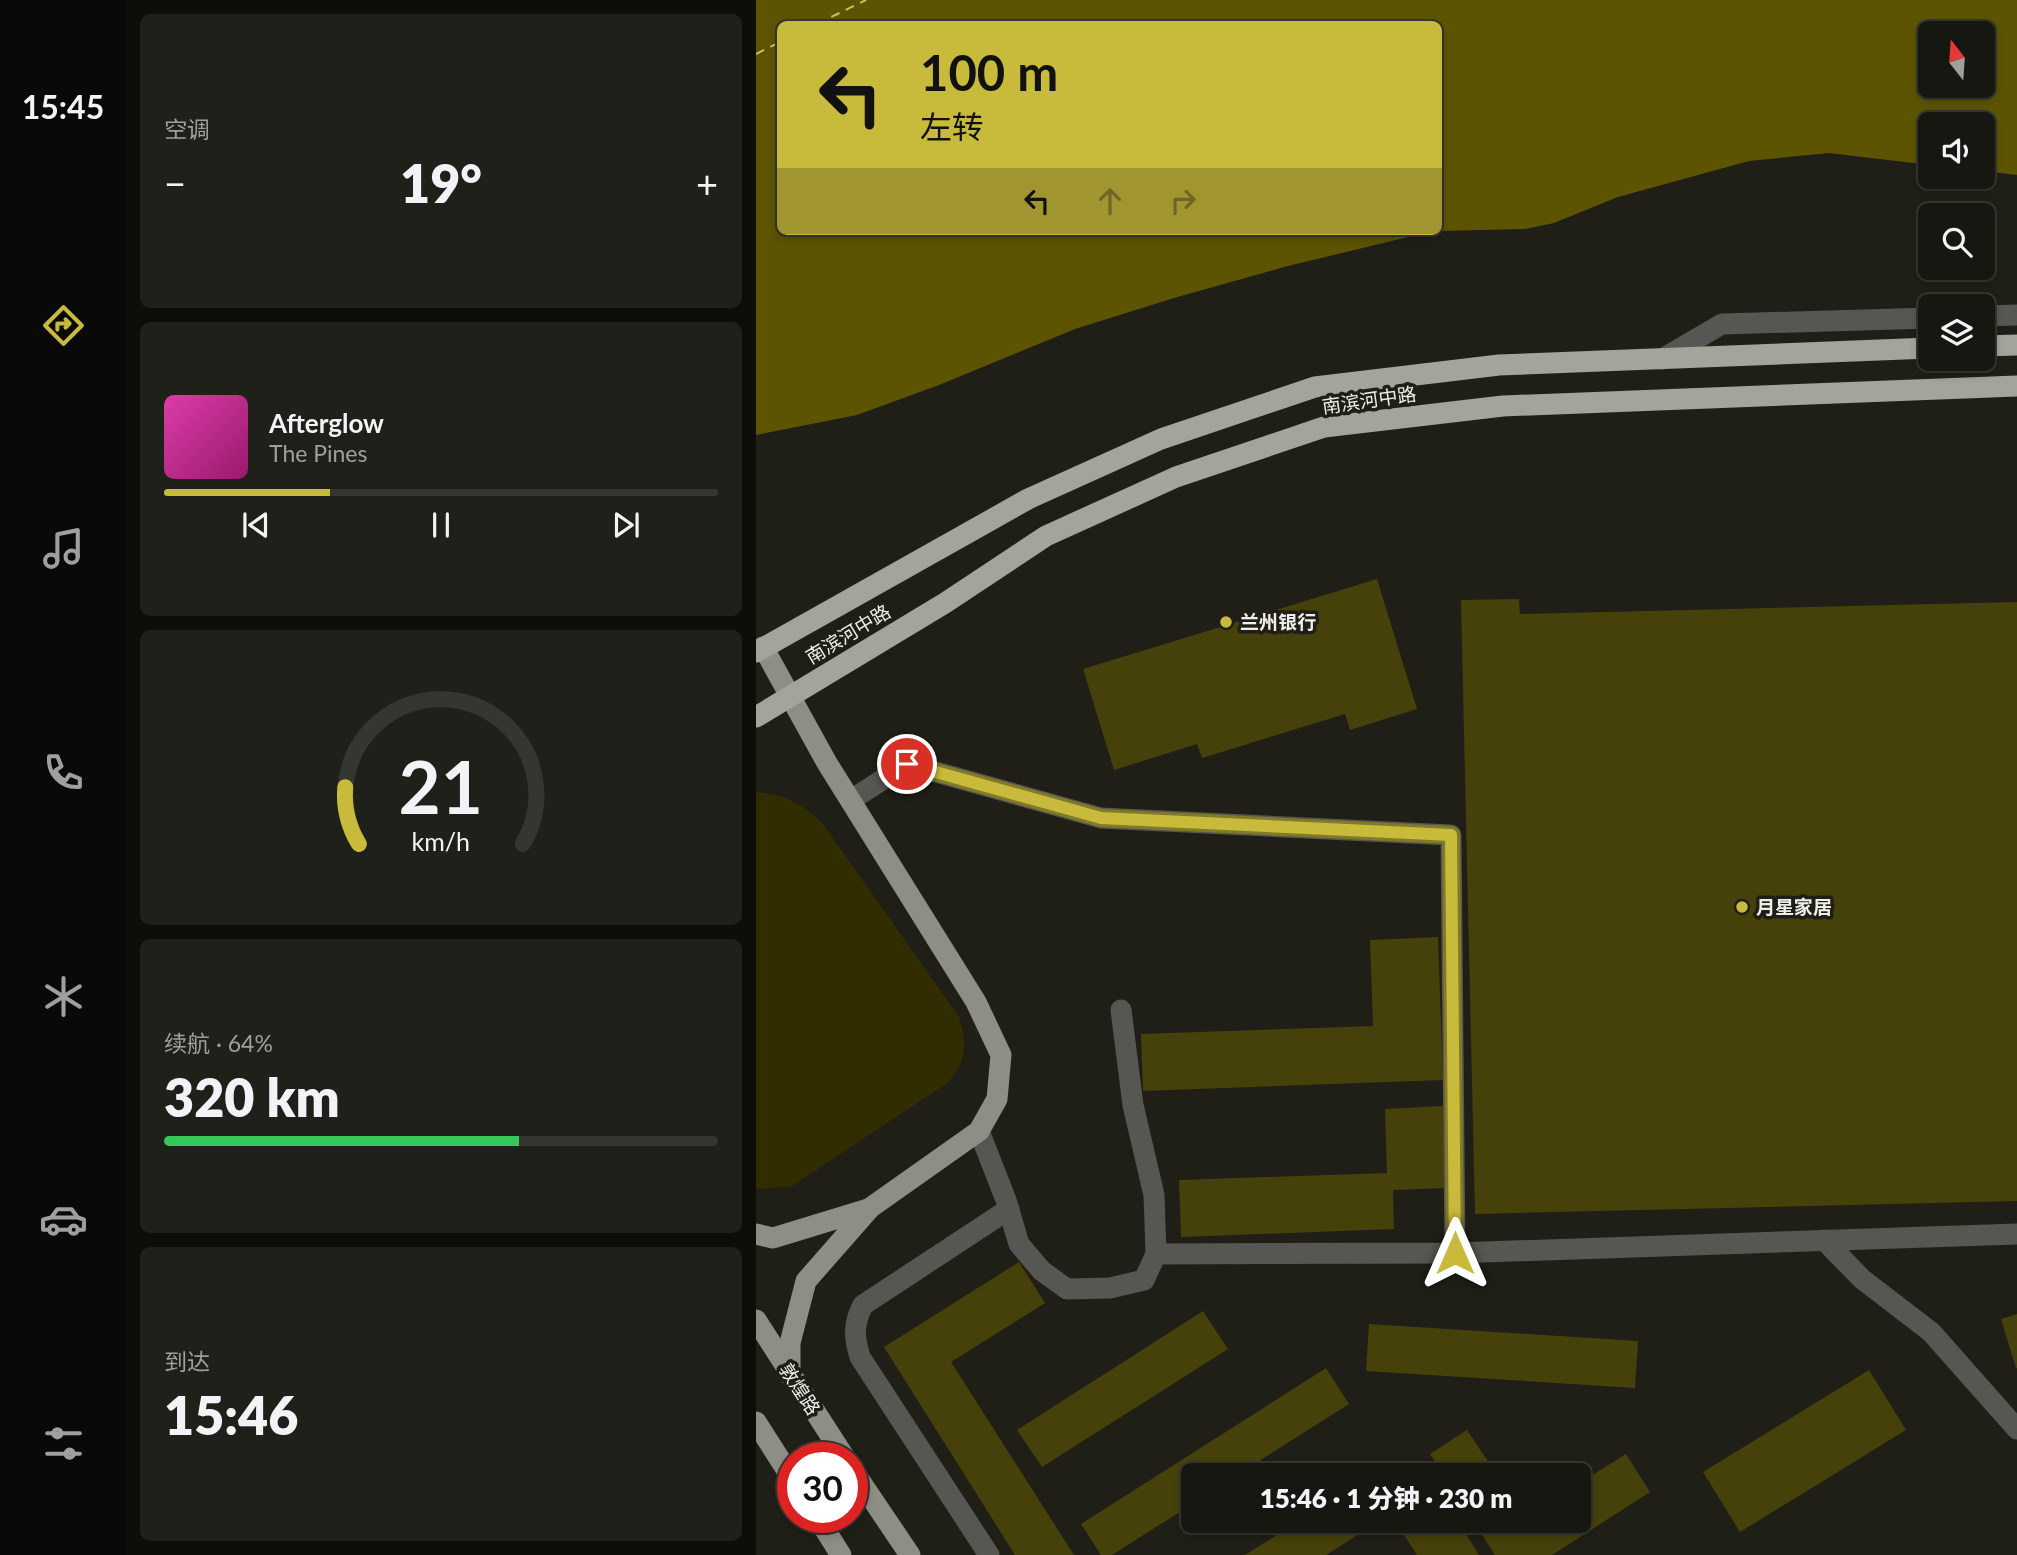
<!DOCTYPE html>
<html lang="zh">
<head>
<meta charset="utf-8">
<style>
	:root { --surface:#171711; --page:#20201a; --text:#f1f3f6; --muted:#9e9f9f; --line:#363631; --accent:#c8bb3b }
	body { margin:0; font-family:Lato,"Noto Sans SC",sans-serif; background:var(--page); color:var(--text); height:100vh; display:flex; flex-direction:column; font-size:26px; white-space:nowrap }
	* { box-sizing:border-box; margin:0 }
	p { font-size:23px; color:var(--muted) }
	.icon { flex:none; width:38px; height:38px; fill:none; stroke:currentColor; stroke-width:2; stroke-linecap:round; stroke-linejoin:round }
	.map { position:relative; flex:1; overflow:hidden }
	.details { display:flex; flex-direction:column; gap:14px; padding:14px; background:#0d0d09; width:630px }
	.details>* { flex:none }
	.top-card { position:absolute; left:21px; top:21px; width:665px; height:214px; border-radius:10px; box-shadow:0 4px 10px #0003,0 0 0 2px var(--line); background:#c8bb3b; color:#111; overflow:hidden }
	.needle { width:46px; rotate:343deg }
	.controls { position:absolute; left:1162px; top:21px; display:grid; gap:14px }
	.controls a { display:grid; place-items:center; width:77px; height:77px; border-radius:10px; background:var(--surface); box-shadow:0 4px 10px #0003,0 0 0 2px var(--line); font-size:35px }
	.speed { position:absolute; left:21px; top:1442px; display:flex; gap:14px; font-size:35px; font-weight:700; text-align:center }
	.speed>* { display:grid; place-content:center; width:91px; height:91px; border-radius:50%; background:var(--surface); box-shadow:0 4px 10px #0003,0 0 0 2px var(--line); line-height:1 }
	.speed .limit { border:10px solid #d22; background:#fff; color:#111 }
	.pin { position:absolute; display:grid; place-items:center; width:60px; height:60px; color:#fff; margin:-30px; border:4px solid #fff; border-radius:50%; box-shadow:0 2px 7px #0007 }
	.me { position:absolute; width:77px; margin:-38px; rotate:0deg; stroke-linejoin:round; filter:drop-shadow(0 0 5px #0008) }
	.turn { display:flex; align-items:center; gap:24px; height:147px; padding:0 28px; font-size:32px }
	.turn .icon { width:91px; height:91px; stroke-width:2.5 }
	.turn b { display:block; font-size:49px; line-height:60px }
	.lanes { display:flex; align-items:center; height:66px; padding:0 28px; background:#0003; justify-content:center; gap:35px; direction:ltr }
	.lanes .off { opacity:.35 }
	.big { font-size:52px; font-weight:800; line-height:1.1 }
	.details .widget { flex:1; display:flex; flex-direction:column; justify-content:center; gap:10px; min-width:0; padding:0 24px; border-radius:10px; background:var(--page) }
	.details .dial { align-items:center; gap:0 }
	.dial svg { height:182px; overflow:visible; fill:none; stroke:var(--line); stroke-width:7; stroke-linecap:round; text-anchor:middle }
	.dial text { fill:var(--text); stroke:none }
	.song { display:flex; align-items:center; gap:21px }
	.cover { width:84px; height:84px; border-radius:10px; background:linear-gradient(135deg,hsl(320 70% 55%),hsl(320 70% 35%)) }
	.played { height:7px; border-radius:4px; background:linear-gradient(90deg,var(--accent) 30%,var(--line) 30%) }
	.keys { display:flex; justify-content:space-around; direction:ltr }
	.heat { display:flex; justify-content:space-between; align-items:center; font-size:38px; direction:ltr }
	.charge { height:10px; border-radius:5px; background:linear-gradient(90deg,#34c759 64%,var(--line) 0) }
	.trip { position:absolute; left:425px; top:1463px; width:410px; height:70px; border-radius:10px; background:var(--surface); box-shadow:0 4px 10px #0003,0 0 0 2px var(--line); font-weight:800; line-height:70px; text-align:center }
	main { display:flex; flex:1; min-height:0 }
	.tabs { display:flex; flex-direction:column; width:126px; justify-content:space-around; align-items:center; background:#090907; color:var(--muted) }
	.tabs .icon { width:49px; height:49px }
	.tabs .current { color:var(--accent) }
	.tabs b { font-size:32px; color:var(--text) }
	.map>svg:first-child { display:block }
	.green { fill:#312d01 }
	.water { fill:#5c5400; fill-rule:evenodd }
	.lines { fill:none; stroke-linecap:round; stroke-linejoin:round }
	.ferry { stroke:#d2c442; stroke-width:2; stroke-dasharray:9 7; stroke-linecap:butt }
	.building { fill:#46400b }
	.minor { stroke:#565652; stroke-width:21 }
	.major { stroke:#8f8e86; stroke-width:21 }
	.highway { stroke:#a5a49b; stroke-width:21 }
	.route-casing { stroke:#827a26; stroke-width:18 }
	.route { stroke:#c8bb3b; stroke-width:12 }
	.poi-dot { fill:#c8bb3b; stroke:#1f1f17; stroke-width:2.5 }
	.labels { text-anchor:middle; stroke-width:7; stroke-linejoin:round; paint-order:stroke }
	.street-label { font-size:19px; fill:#efeee9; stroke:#1f1f17 }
	.poi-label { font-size:19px; font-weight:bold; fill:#efeee9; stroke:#1f1f17; text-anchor:start }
</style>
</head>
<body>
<main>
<nav class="tabs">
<b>15:45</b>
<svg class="icon current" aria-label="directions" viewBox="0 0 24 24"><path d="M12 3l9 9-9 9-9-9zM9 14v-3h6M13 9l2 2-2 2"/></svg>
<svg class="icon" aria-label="music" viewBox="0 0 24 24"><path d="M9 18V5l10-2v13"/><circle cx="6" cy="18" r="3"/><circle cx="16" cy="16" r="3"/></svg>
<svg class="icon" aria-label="phone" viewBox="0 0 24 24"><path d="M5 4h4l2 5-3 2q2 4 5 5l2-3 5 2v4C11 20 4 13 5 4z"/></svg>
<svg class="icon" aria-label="climate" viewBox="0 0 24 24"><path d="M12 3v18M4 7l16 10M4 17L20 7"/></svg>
<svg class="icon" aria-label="car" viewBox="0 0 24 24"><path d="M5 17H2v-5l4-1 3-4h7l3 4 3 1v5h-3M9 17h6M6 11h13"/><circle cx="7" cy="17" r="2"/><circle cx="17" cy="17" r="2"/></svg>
<svg class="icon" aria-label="filters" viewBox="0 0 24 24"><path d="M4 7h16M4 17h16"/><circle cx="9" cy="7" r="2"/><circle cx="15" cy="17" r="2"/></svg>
</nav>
<section class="details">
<div class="widget"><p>空调</p>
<div class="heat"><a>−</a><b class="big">19°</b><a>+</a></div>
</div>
<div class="widget">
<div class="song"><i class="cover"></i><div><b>Afterglow</b><p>The Pines</p></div></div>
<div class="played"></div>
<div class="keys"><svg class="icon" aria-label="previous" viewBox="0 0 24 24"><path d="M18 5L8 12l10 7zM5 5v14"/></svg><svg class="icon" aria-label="pause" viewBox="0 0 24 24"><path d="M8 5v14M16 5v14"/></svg><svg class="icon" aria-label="next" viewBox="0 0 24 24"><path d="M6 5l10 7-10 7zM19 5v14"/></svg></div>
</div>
<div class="widget dial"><svg viewBox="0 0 100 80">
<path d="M14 69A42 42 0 1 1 86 69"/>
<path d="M14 69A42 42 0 0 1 8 44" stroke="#c8bb3b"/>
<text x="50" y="56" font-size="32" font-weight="700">21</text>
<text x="50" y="72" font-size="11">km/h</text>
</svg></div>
<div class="widget"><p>续航 · 64%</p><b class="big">320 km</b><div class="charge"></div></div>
<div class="widget"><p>到达</p><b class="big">15:46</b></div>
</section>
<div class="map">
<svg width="1261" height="1555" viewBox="0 0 1261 1555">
	<rect width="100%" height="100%" fill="#1f1f17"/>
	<!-- green -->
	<path class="green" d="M0,792C29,795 46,803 67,824L203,1017C212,1043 210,1060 193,1082L36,1186L4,1189L0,1188Z"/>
	<!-- water -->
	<path class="water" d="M0,0H1261V175L1227,171V124H1174V165L1073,153L993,161L862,197L798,223L769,229L683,231L682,24H24V231H677L532,266L418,298L319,329L183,385L101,415L0,435ZM1174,33H1227V86H1174Z"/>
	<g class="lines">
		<!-- ferry -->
		<g class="ferry">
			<polyline points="61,24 110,0"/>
			<polyline points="0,54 24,42"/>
		</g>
	</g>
	<!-- building -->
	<g class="building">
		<polygon points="621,579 661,709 594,730 589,714 446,758 441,744 358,770 327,669"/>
		<polygon points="763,599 764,614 1261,602 1261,1201 719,1214 705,600"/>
		<polygon points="682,937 687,1080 387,1091 385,1034 617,1026 614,940"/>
		<polygon points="687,1106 690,1188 637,1190 638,1229 425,1237 423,1180 631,1173 629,1109"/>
		<polygon points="263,1262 289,1303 195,1362 318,1555 259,1555 128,1347"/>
		<polygon points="447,1311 472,1349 286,1467 261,1430"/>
		<polygon points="1261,1314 1261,1368 1260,1368 1245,1319"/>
		<polygon points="613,1324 882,1341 879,1388 610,1371"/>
		<polygon points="570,1368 593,1404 481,1475 438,1475 438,1503 356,1555 345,1555 325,1524"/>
		<polygon points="1113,1370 1150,1430 984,1532 947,1472"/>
		<polygon points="711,1430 741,1475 688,1475 674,1454"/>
		<polygon points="870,1454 894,1492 796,1555 739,1555 717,1521 822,1521 822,1484"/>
		<polygon points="543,1521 624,1521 570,1555 489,1555"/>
		<polygon points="663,1521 702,1521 723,1555 661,1555 646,1532"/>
	</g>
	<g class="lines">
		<!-- minor -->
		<g class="minor">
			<polyline points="1227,316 1261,315"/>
			<polyline points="906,359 966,324 1174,318"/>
			<polyline points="95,800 151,764 345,818 695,835 699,1253 400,1254"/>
			<polyline points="223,1131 250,1200 263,1244 286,1271 311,1289 354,1288 388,1280 400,1254 398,1195 377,1105 365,1010"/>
			<polyline points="1068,1240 1106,1279 1175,1332 1261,1429"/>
			<polyline points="699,1253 1261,1234"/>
			<path d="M233,1555L104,1357C98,1337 97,1324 107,1305L253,1209"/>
		</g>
		<!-- major -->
		<g class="major">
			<polyline points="7,647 71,763 220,1002 245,1055 241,1099 223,1131 114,1208 50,1281 34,1343 34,1375"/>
			<polyline points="0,1234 17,1238 112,1209"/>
			<polyline points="0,1320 89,1458"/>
			<polyline points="0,1422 37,1480"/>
			<polyline points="96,1469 154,1555"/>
			<polyline points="61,1517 85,1555"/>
		</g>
		<!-- highway -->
		<g class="highway">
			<polyline points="1227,346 1261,345"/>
			<polyline points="0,652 272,499 405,439 559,387 743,365 1174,348"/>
			<polyline points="0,717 189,603 290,536 420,477 568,427 747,406 1261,386"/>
		</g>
	</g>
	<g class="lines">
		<!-- route casing -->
		<g class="route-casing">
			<polyline id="route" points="151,764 345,818 695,835 699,1253"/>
		</g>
		<!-- route -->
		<use href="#route" class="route"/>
	</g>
	<!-- markers -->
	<g class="poi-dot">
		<circle cx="470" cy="622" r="7"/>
		<circle cx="986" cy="907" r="7"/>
	</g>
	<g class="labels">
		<!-- street labels -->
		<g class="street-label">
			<text transform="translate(613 400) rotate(-8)" y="7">南滨河中路</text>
			<text transform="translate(92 634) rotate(-31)" y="7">南滨河中路</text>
			<text transform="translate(44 1389) rotate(57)" y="7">敦煌路</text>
		</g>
		<!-- poi labels -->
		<g class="poi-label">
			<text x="484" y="629">兰州银行</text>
			<text x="1000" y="914">月星家居</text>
		</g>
	</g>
</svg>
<div class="controls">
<a><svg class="needle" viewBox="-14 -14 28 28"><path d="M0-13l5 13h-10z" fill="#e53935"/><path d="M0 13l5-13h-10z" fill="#9e9f9f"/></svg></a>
<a><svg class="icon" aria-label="sound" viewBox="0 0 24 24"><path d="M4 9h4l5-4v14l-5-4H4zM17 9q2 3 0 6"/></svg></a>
<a><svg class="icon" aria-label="search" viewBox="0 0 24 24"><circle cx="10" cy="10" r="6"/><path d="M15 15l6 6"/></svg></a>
<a><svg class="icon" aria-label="layers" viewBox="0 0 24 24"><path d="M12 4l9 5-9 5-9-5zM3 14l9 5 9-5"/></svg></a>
</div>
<div class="speed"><div class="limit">30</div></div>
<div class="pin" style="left:151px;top:764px;background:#d93025"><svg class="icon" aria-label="arrive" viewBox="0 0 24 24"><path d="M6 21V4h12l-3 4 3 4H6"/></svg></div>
<svg class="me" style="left:699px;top:1253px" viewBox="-20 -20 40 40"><path d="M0-17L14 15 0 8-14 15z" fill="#c8bb3b" stroke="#fff" stroke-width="4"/></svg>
<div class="trip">15:46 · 1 分钟 · 230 m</div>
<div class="top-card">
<div class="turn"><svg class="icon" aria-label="left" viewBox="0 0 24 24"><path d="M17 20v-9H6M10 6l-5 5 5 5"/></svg><div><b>100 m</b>左转</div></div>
<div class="lanes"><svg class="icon" aria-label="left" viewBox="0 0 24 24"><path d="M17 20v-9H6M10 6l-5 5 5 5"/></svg><svg class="icon off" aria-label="ahead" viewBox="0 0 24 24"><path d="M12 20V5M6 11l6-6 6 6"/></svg><svg class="icon off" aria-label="right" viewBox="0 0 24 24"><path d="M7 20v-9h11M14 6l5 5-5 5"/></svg></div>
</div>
</div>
</main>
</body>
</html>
